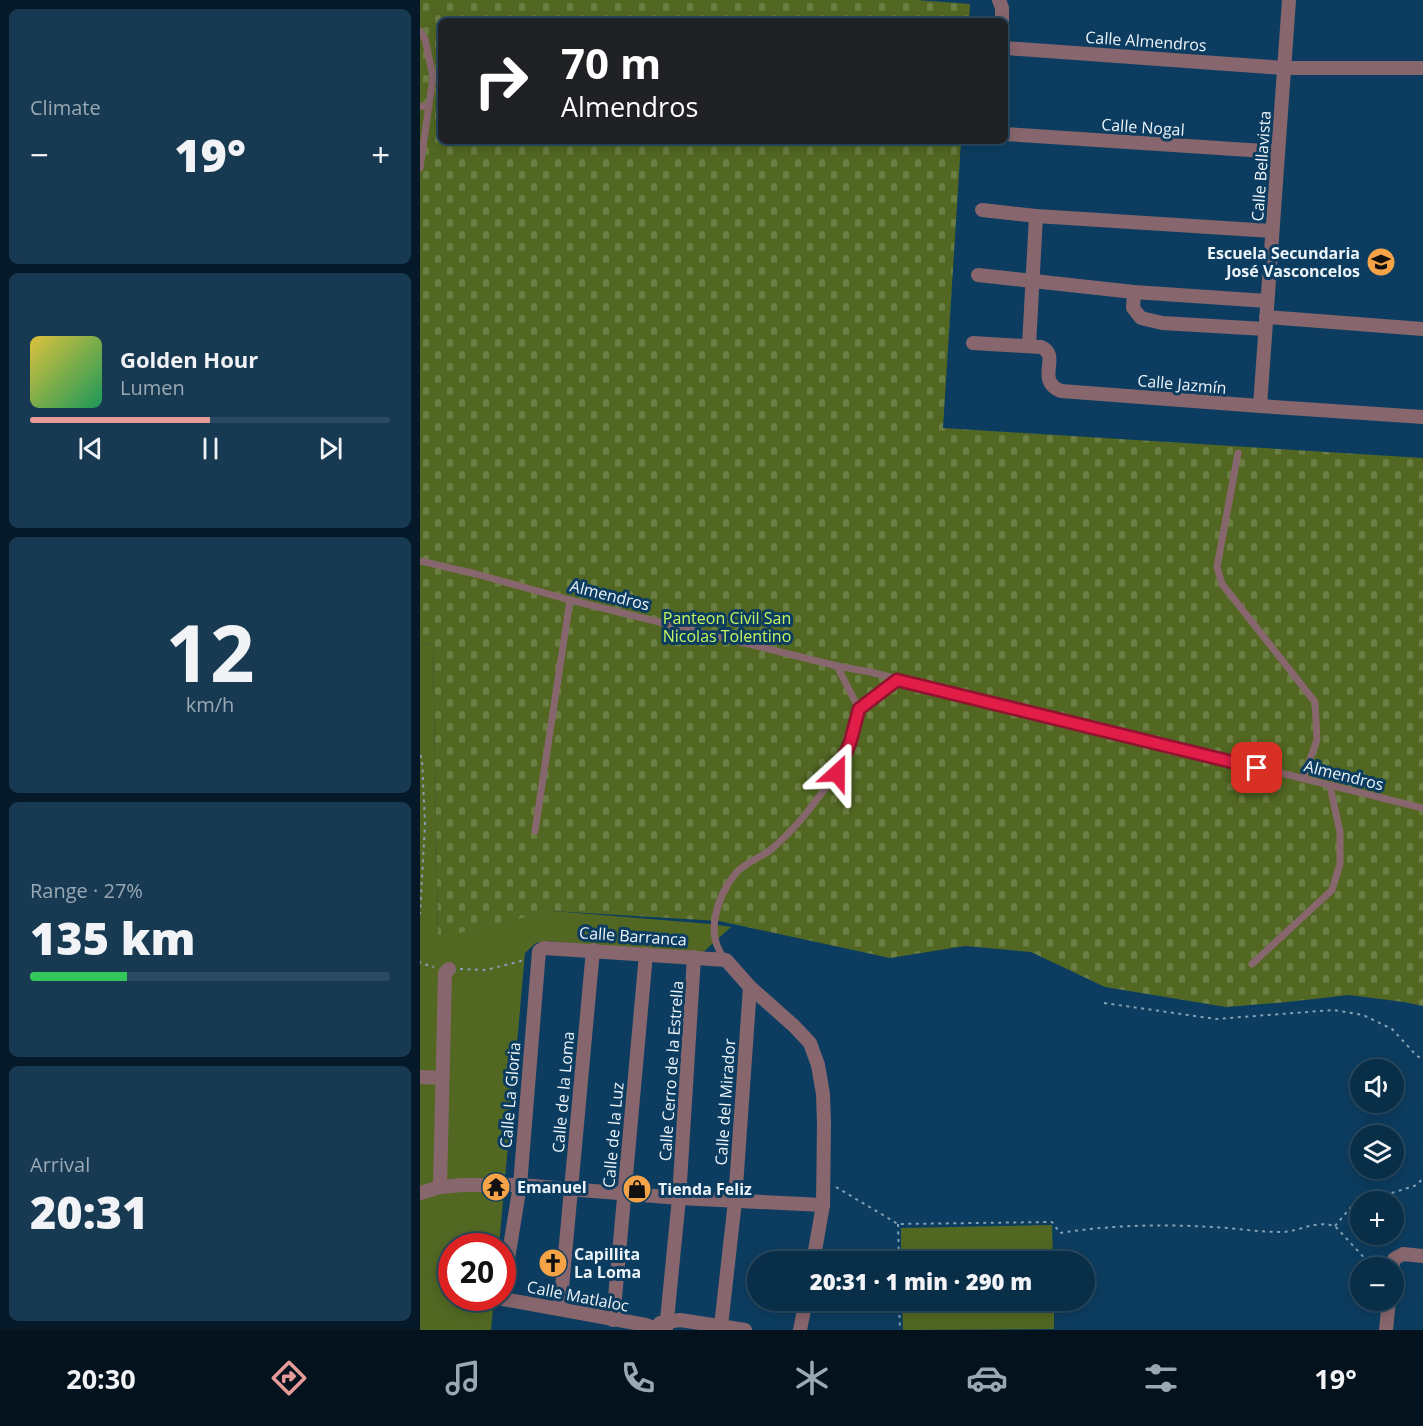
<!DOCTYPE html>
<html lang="en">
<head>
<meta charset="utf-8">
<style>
	:root { --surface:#092e48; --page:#173a52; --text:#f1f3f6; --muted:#99a8b4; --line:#294a60; --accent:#e69b98 }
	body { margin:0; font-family:"Open Sans",sans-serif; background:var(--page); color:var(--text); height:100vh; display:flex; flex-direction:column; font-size:22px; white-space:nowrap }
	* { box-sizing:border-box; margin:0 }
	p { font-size:20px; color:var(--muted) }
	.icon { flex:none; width:33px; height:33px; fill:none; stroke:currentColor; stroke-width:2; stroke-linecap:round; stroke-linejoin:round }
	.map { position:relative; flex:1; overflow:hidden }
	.side { display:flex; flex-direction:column; gap:9px; padding:9px; background:#051928; width:420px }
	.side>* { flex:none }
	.guide { position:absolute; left:18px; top:18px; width:570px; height:126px; border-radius:9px; box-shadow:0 3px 15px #0003,0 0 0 2px var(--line); background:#202124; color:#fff; overflow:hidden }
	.tools { position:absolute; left:930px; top:1059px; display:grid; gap:12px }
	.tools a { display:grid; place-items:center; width:54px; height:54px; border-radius:50%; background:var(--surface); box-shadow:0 3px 15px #0003,0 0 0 2px var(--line); font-size:30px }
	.speed { position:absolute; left:18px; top:1233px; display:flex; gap:12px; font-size:30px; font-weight:700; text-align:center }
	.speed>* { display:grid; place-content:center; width:78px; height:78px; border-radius:50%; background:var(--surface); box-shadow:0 3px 15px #0003,0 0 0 2px var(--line); line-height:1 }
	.speed .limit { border:9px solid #d22; background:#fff; color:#111 }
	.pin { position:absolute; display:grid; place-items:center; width:51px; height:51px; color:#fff; margin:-26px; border-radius:12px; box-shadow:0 3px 9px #0006 }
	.me { position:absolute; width:66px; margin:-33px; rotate:24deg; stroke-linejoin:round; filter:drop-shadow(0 0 4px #0008) }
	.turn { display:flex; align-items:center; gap:21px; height:126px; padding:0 24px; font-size:27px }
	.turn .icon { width:78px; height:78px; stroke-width:2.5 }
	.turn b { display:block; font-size:42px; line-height:51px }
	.big { font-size:45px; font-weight:800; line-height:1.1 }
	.side .card { flex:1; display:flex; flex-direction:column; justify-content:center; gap:9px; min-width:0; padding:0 21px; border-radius:9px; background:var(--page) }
	.side .dial { align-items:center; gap:0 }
	.dial b { font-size:78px; line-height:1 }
	.song { display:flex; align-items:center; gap:18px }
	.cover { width:72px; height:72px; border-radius:9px; background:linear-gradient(135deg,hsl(50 70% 55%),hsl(150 70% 35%)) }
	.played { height:6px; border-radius:3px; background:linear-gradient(90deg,var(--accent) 50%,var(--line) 50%) }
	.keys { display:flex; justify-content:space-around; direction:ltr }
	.heat { display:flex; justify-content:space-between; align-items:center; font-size:33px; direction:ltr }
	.charge { height:9px; border-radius:4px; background:linear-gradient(90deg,#34c759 27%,var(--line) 0) }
	.trip { position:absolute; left:327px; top:1251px; width:348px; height:60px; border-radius:30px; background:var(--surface); box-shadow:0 3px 15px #0003,0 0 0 2px var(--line); font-weight:800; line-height:60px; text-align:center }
	.tabs { display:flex; height:96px; justify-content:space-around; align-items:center; background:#04121d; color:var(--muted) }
	.tabs .icon { width:42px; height:42px }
	.tabs .current { color:var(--accent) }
	.tabs b { font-size:27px; color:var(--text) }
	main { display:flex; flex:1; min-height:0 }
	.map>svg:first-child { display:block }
	.grass { fill:#526822 }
	.cemetery { fill:url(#cemetery-stones) }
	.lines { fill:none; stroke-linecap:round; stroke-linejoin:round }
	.path { stroke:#849fb2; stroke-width:2; stroke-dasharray:3 4.5; stroke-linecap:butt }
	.service { stroke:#88666d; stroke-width:7 }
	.minor { stroke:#88666d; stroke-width:14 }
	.route-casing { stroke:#92132f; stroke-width:15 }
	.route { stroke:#e11d48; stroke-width:10 }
	.labels { text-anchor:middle; stroke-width:6; stroke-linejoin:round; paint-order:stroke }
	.street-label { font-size:16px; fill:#edf4f9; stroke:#0c3d60 }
	.poi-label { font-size:16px; font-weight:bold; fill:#edf4f9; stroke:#0c3d60; text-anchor:start }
	.park-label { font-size:16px; fill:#c6f55f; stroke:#0c3d60 }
</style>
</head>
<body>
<main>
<section class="side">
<div class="card"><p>Climate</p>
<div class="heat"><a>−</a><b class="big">19°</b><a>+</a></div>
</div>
<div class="card">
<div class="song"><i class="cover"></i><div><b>Golden Hour</b><p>Lumen</p></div></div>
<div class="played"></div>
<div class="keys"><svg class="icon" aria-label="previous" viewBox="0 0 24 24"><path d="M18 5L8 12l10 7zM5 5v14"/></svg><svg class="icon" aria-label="pause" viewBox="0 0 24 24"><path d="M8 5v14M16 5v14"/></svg><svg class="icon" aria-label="next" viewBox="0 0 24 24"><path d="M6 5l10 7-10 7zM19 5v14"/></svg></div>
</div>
<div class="card dial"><b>12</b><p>km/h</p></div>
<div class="card"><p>Range · 27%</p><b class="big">135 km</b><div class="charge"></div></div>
<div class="card"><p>Arrival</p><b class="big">20:31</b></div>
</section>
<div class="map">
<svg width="1003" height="1330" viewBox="0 0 1003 1330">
	<defs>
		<pattern id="cemetery-stones" width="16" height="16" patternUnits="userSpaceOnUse" patternTransform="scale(1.5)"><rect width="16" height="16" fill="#526822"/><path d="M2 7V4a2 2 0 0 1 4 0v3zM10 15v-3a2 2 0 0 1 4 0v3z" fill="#6b7e43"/></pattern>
	</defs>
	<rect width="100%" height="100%" fill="#0c3d60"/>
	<!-- grass -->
	<g class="grass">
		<polygon points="13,643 18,937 132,911 291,924 311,927 280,955 128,941 116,943 105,953 79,1246 32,1246 32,1298 74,1298 71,1330 0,1330 0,644"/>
		<polygon points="632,1225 633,1261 481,1261 481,1228"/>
		<polygon points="482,1301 634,1301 634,1329 483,1330"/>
	</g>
	<!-- cemetery -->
	<polygon class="cemetery" points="0,0 496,0 550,4 549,21 21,21 21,141 541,141 523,428 1003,458 1003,1006 984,1002 929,995 867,1002 806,1007 685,987 611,952 545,946 470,958 299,921 132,911 18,938 13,643 0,644"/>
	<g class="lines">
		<!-- path -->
		<g class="path">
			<polyline points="0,755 2,759 5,824 0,914"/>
			<polyline points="0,961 0,963 14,967"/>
			<polyline points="40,969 66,970 105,960"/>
			<polyline points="684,1003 796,1019 913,1010 943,1015 972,1029 997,1056 1003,1059"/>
			<path d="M416,1187L478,1224L632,1222L640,1233C690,1225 742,1224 792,1227C815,1228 838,1232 861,1232C881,1232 891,1220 915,1226L949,1263L962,1259"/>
			<polyline points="943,1202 997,1185 1003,1178"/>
			<polyline points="478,1224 479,1262"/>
			<polyline points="915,1226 931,1207 940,1202"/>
			<polyline points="479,1300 480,1330"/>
		</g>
		<!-- service -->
		<g class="service">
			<polyline points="0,31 5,39 13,77 0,168"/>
			<polyline points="0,106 9,107"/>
			<polyline points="818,453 797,567 802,584 895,702 897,740 883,779"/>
			<polyline points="0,561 56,574 150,600 417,666 450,672 1003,808"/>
			<polyline points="439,709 477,680"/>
			<polyline points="115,831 150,600"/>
			<path d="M305,959C284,935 297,897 315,874C325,862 341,858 353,848C364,838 379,823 388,811C397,799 407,787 416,774C428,755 433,731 439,709L417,666"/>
			<polyline points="832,964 912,890 920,864 920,832 910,786"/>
		</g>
		<!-- minor -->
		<g class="minor">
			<polyline points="579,0 582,8 582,21"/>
			<polyline points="585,48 864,68 1003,68"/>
			<polyline points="585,134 858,152"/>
			<polyline points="562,210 616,216 852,231"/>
			<polyline points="558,275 714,292 847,301"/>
			<polyline points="714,292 713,308 721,318 742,323 845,329"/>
			<polyline points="846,317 1003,329"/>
			<path d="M553,343L621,347C642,356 614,380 641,391L840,406L1003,417"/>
			<polyline points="609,346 616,216"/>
			<polyline points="840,406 869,0"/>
			<polyline points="0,1077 22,1078"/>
			<polyline points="20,1187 25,973 29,969"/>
			<polyline points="0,1193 20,1187 42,1185 100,1185 259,1198 403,1205"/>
			<polyline points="972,1268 974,1259 983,1254 1003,1256"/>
			<polyline points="85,1277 100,1185 119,951 124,948 306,960 330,987 374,1026 390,1043 398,1065 403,1094 404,1124 403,1205 393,1262"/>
			<polyline points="83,1299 226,1325 240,1330"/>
			<polyline points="140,1309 173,950"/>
			<polyline points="193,1320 226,954"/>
			<polyline points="240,1323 260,1320 325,1330"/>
			<polyline points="301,1326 315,1201 330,987"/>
			<polyline points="246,1330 259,1198 274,957"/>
			<polyline points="380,1330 386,1300"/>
			<polyline points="966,1330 969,1300"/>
		</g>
	</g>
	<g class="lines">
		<!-- route casing -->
		<g class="route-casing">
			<polyline id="route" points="417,773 430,743 439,709 477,680 837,768"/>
		</g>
		<!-- route -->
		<use href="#route" class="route"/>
	</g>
	<!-- icons -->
	<defs>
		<g id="school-disc" transform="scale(1.5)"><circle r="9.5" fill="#f6a247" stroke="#0c3d60"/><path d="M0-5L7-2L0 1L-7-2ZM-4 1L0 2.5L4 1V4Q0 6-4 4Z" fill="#111"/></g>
		<g id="temple-disc" transform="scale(1.5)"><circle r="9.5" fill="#f6a247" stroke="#0c3d60"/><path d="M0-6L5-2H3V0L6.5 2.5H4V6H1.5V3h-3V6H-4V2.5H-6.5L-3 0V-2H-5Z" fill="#111"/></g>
		<g id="shop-disc" transform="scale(1.5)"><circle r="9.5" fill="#f6a247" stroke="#0c3d60"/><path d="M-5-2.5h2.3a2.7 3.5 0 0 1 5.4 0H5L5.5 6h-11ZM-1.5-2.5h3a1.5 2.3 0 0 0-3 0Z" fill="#111"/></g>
		<g id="church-disc" transform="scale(1.5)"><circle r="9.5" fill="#f6a247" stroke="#0c3d60"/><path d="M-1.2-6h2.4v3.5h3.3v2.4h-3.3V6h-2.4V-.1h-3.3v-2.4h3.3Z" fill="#111"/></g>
	</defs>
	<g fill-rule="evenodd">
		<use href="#school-disc" x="961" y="262"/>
		<use href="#temple-disc" x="76" y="1187"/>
		<use href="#shop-disc" x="217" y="1189"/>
		<use href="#church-disc" x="133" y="1263"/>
	</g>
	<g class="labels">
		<!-- street labels -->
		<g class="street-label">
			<text transform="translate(726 41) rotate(4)" y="6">Calle Almendros</text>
			<text transform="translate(723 127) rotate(4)" y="6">Calle Nogal</text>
			<text transform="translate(841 166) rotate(-86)" y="6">Calle Bellavista</text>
			<text transform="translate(762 384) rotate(5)" y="6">Calle Jazmín</text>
			<text transform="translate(190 595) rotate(14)" y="6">Almendros</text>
			<text transform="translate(924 775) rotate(14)" y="6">Almendros</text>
			<text transform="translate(213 936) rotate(4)" y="6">Calle Barranca</text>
			<text transform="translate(251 1071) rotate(-86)" y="6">Calle Cerro de la Estrella</text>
			<text transform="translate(143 1092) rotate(-85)" y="6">Calle de la Loma</text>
			<text transform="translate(90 1095) rotate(-85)" y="6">Calle La Gloria</text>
			<text transform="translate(305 1102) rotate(-86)" y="6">Calle del Mirador</text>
			<text transform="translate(193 1135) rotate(-85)" y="6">Calle de la Luz</text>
			<text transform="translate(158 1296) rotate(11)" y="6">Calle Matlaloc</text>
		</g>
		<!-- poi labels -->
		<g class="poi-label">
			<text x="940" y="259" text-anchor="end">Escuela Secundaria<tspan x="940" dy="18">José Vasconcelos</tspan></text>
			<text x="97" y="1193">Emanuel</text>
			<text x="238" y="1195">Tienda Feliz</text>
			<text x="154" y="1260">Capillita<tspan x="154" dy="18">La Loma</tspan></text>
		</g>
		<!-- park labels -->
		<g class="park-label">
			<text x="307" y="624">Panteon Civil San<tspan x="307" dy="18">Nicolas Tolentino</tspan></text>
		</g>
	</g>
</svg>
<div class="tools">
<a><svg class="icon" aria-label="sound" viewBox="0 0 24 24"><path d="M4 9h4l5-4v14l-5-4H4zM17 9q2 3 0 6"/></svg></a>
<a><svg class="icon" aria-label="layers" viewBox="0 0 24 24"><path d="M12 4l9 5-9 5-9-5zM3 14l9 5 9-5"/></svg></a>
<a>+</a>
<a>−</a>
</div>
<div class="speed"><div class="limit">20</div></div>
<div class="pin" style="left:837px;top:768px;background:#d93025"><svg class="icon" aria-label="arrive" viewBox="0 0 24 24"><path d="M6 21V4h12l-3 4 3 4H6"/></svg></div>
<svg class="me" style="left:417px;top:773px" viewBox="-20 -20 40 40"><path d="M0-17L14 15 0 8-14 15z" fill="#e11d48" stroke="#fff" stroke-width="4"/></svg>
<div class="trip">20:31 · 1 min · 290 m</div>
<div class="guide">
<div class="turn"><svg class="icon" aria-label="right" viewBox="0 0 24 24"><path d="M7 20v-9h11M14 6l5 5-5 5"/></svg><div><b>70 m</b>Almendros</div></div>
</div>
</div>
</main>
<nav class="tabs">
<b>20:30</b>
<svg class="icon current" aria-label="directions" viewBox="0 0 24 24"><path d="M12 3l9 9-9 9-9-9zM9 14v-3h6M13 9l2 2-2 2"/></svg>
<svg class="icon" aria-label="music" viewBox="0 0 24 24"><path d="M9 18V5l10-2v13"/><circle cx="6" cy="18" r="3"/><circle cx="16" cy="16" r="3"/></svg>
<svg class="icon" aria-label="phone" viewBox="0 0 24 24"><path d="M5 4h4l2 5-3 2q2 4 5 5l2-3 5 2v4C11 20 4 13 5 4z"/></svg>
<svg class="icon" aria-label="climate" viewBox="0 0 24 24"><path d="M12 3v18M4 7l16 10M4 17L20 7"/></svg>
<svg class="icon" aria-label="car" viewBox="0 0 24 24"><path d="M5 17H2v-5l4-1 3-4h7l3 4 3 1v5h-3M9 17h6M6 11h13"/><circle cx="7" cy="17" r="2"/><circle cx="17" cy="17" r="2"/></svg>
<svg class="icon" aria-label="filters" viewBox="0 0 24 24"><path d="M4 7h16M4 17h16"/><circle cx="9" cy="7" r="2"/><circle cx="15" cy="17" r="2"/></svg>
<b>19°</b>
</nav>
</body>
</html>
